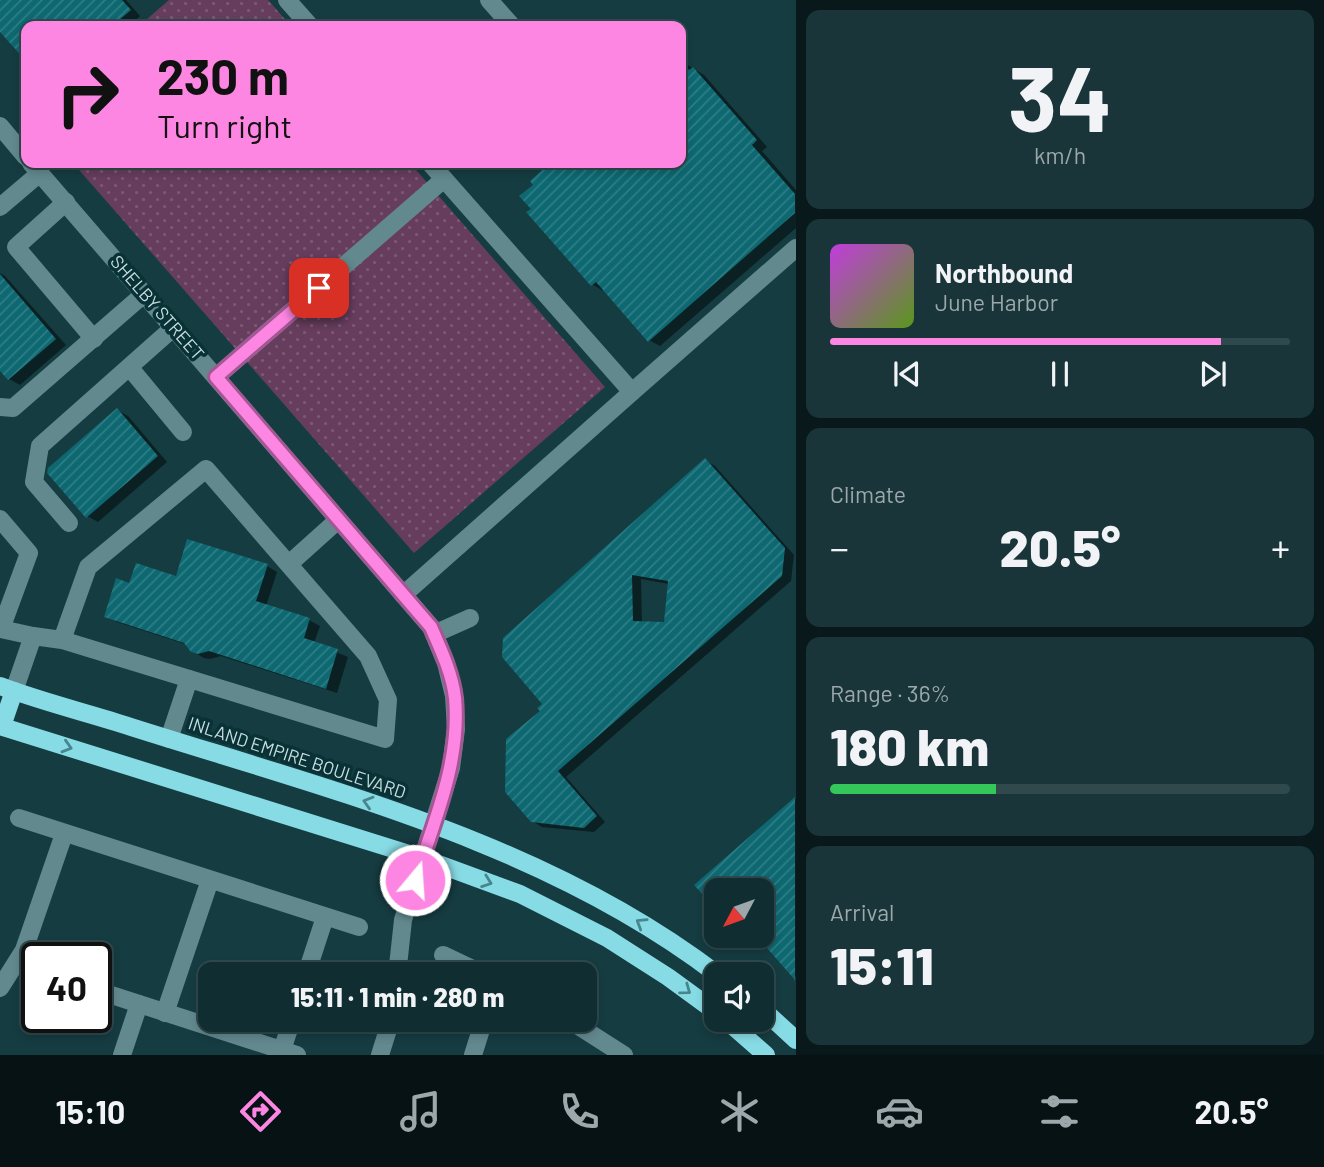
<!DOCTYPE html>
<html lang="en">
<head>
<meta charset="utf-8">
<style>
	:root { --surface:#102d31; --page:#193539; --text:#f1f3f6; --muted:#9ca8ab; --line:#30494d; --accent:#fd86e2 }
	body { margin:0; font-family:Barlow,sans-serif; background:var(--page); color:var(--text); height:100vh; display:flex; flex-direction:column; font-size:26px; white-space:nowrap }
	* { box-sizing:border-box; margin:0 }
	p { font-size:23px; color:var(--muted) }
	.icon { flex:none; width:38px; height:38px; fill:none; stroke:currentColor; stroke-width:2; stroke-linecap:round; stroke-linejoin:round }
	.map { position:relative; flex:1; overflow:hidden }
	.sheet { display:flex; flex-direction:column; gap:10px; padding:10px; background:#09191b; width:528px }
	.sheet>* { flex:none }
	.guide { position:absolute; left:21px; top:21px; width:665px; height:147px; border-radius:14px; box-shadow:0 4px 10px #0003,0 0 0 2px var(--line); background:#fd86e2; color:#111; overflow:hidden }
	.needle { width:46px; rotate:229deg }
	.buttons { position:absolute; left:704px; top:878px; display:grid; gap:14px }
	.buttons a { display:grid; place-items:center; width:70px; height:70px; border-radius:14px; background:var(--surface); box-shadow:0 4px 10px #0003,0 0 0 2px var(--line); font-size:35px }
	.speed { position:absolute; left:21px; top:942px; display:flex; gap:14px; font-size:35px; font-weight:700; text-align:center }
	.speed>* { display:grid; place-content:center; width:91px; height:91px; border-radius:50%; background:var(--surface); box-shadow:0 4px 10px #0003,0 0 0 2px var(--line); line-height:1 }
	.speed .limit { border:4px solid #111; border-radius:10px; background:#fff; color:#111 }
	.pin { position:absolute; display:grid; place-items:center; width:60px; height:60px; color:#fff; margin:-30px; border-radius:14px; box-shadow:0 4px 10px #0006 }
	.me { position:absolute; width:77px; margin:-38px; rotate:18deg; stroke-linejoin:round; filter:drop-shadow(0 0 5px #0008) }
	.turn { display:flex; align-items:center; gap:24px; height:147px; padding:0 21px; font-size:32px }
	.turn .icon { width:91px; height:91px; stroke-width:2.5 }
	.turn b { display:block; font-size:49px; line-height:60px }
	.big { font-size:52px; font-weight:800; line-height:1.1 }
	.sheet .card { flex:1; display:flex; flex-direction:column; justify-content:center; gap:10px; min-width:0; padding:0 24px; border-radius:14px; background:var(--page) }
	.sheet .dial { align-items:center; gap:0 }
	.dial b { font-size:91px; line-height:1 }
	.song { display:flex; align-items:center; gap:21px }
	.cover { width:84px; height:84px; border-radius:10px; background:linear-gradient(135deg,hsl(290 70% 55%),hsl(90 70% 35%)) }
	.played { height:7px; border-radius:4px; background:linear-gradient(90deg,var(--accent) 85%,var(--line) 85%) }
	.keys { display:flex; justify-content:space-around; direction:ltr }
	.heat { display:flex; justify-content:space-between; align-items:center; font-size:38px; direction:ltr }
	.charge { height:10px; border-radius:5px; background:linear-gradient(90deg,#34c759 36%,var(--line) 0) }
	.trip { position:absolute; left:198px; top:962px; width:399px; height:70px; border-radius:14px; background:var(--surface); box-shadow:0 4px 10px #0003,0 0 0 2px var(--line); font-weight:800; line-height:70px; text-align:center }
	.dock { display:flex; height:112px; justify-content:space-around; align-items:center; background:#061214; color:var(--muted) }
	.dock .icon { width:49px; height:49px }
	.dock .on { color:var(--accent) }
	.dock b { font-size:32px; color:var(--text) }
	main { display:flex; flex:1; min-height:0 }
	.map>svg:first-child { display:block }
	.park { fill:url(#park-dots) }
	.shadow { fill:#0007; fill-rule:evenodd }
	.building { fill:url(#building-hatch); fill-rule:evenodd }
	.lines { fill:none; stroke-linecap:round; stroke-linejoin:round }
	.minor { stroke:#62898e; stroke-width:18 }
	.major { stroke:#87dbe5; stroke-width:18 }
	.oneway { stroke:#48868e }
	.route-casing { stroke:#a45793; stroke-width:18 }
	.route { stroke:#fd86e2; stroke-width:12 }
	.labels { text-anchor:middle; stroke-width:7; stroke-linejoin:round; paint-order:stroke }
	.street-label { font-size:18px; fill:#c9dee0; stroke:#093237 }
</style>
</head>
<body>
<main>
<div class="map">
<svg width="796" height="1055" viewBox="0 0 796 1055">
	<defs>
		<pattern id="park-dots" width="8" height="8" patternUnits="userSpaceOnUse" patternTransform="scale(1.75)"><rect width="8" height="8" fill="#673d5d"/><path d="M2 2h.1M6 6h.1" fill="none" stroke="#7b5974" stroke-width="1.8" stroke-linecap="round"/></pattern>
		<pattern id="building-hatch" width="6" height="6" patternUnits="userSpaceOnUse" patternTransform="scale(1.75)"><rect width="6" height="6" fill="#0d6871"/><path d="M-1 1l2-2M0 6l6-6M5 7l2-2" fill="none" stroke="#2f7d85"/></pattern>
	</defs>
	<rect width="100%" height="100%" fill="#153c41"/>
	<!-- park -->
	<g class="park">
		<polygon points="169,0 268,0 291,26 139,26"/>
		<polygon points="73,163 410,163 605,387 414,553"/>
	</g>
	<!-- shadow -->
	<g class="shadow">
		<polygon points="0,0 126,0 140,16 129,26 26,26 26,58 0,29"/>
		<polygon points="681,61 704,75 767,147 762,151 796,190 796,228 660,346 649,340 604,289 603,291 592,284 533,209 535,185 532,181 553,163 681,163"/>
		<polygon points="0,273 5,276 66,345 20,385 9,379 0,368"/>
		<polygon points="117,410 128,416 167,462 98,522 87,516"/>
		<path d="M706,461L715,466L794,555L791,581L566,777L605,822L594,832L542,827L532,821L542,711ZM641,579L669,584L665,624L642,623Z"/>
		<polygon points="267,566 277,572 266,606 309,620 320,626 314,643 348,657 337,693 221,656 210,659 204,658 192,651 188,645 117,622 106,616 131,585"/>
		<polygon points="796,799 796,977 760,936 761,891 716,891 716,912 708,904 711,901 697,885"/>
	</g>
	<!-- building -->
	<g class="building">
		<polygon points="0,0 122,0 131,10 112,26 26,26 26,61 0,32"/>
		<polygon points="681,60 689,70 693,67 757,140 752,145 795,194 795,213 648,342 596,282 591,286 526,212 531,209 519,196 533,185 530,181 550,163 681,163"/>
		<polygon points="0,274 56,339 8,380 0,371"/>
		<polygon points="117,408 158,456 86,518 47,473 48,468"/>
		<path d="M705,458L785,548L782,576L558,771L597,816L584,828L531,822L505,792L506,739L540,711L537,708L542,704L502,657L503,638ZM632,575L668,581L664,622L633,621Z"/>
		<polygon points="187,539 268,564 256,601 310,618 304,638 338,649 326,689 209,651 198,654 191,652 184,643 104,617 116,578 129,583 136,563 176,576"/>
		<polygon points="795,797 795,980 761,941 761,891 716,891 716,909 694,885"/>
	</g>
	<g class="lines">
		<!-- minor -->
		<g class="minor">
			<polyline points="287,0 310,26"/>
			<polyline points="489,0 512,26"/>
			<polyline points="0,126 26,157"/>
			<polyline points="31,163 431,627 446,663 454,696 456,729 451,768 403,920 397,975"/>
			<polyline points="66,202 16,247 94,339"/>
			<polyline points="0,207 40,173"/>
			<polyline points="130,368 183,432"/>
			<polyline points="216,377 444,179"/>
			<polyline points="632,392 796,248"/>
			<polyline points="0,407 13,408 144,294"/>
			<polyline points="0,519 29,553 1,629 33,636 14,691"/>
			<polyline points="69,523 34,482 40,446 173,328"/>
			<polyline points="289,564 338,520"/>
			<polyline points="403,595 632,392 430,163"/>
			<polyline points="434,634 470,618"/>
			<polyline points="33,636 62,640 385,739 388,700 368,656 206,469 88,567 62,640"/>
			<polyline points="169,739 189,679"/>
			<polyline points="19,818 359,927"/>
			<polyline points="443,955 485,975"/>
			<polyline points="306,975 325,917"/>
			<polyline points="0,988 24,950 64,834"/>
			<polyline points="96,990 297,1055"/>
			<polyline points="165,1013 210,880"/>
			<polyline points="569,1020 624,1055"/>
			<polyline points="282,1050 292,1020"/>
			<polyline points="122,1055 139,1004"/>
			<polyline points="380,1055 391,1020"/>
			<polyline points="473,1055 484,1020"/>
		</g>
		<!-- major -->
		<g class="major">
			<path d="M0,686C42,702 88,713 131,727C333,791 547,844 718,975"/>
			<polyline points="0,726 422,858 520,894 607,938 668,977 716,1012"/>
			<polyline points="2,726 14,691"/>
			<polyline points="761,1008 796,1040"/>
			<polyline points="726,1020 766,1055"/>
		</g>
	</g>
	<!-- one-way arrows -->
	<defs><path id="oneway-chevron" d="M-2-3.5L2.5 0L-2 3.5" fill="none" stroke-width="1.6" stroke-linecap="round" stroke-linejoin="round" transform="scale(1.75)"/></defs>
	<g class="oneway">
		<use href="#oneway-chevron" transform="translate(67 747) rotate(17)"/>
		<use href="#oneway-chevron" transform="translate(368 802) rotate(-163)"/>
		<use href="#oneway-chevron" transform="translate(487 882) rotate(20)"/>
		<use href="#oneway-chevron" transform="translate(641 923) rotate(-148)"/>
		<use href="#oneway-chevron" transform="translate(686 990) rotate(36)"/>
	</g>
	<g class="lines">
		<!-- route casing -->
		<g class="route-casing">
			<path id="route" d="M319,288L216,377L431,627C441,650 452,673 455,698C461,761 434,822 415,880"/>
		</g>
		<!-- route -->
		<use href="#route" class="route"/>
	</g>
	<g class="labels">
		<!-- street labels -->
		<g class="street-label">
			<text transform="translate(157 308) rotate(49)" y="6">SHELBY STREET</text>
			<text transform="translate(297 758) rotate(18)" y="6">INLAND EMPIRE BOULEVARD</text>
		</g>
	</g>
</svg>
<div class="buttons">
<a><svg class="needle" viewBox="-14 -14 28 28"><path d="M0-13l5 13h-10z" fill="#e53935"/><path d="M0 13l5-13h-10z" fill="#9ca8ab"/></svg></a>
<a><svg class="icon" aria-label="sound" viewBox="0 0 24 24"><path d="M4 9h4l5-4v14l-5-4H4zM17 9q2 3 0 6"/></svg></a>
</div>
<div class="speed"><div class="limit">40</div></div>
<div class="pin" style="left:319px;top:288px;background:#d93025"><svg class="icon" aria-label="arrive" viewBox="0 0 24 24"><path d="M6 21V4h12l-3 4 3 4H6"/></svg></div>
<svg class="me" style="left:415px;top:880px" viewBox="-20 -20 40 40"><circle r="17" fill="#fd86e2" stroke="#fff" stroke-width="3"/><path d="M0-11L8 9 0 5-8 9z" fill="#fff"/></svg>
<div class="trip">15:11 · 1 min · 280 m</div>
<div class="guide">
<div class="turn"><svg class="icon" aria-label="right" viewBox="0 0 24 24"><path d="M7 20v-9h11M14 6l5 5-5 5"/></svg><div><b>230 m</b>Turn right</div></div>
</div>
</div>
<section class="sheet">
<div class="card dial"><b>34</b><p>km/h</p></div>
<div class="card">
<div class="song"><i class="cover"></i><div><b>Northbound</b><p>June Harbor</p></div></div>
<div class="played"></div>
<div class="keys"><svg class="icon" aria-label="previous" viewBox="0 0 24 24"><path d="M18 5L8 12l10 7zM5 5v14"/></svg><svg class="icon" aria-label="pause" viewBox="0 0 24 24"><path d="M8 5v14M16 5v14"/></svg><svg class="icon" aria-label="next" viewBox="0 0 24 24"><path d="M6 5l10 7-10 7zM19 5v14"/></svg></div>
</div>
<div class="card"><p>Climate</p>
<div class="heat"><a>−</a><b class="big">20.5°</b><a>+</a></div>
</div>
<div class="card"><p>Range · 36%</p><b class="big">180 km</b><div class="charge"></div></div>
<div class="card"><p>Arrival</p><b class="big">15:11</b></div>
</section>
</main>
<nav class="dock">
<b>15:10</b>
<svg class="icon on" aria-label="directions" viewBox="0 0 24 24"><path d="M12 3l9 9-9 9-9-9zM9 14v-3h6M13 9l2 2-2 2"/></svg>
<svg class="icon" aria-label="music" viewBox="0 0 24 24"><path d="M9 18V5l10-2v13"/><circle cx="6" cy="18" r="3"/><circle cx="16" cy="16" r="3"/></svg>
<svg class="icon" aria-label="phone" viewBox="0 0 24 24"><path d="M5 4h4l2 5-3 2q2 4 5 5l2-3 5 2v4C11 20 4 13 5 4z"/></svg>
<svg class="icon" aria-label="climate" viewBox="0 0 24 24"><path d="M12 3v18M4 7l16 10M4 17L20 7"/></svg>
<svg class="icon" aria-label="car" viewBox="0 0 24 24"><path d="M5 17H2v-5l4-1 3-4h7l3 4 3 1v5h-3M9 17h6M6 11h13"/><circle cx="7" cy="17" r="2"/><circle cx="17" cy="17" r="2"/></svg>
<svg class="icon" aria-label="filters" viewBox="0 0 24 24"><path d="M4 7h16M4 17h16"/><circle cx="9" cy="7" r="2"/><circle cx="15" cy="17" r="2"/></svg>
<b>20.5°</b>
</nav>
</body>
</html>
